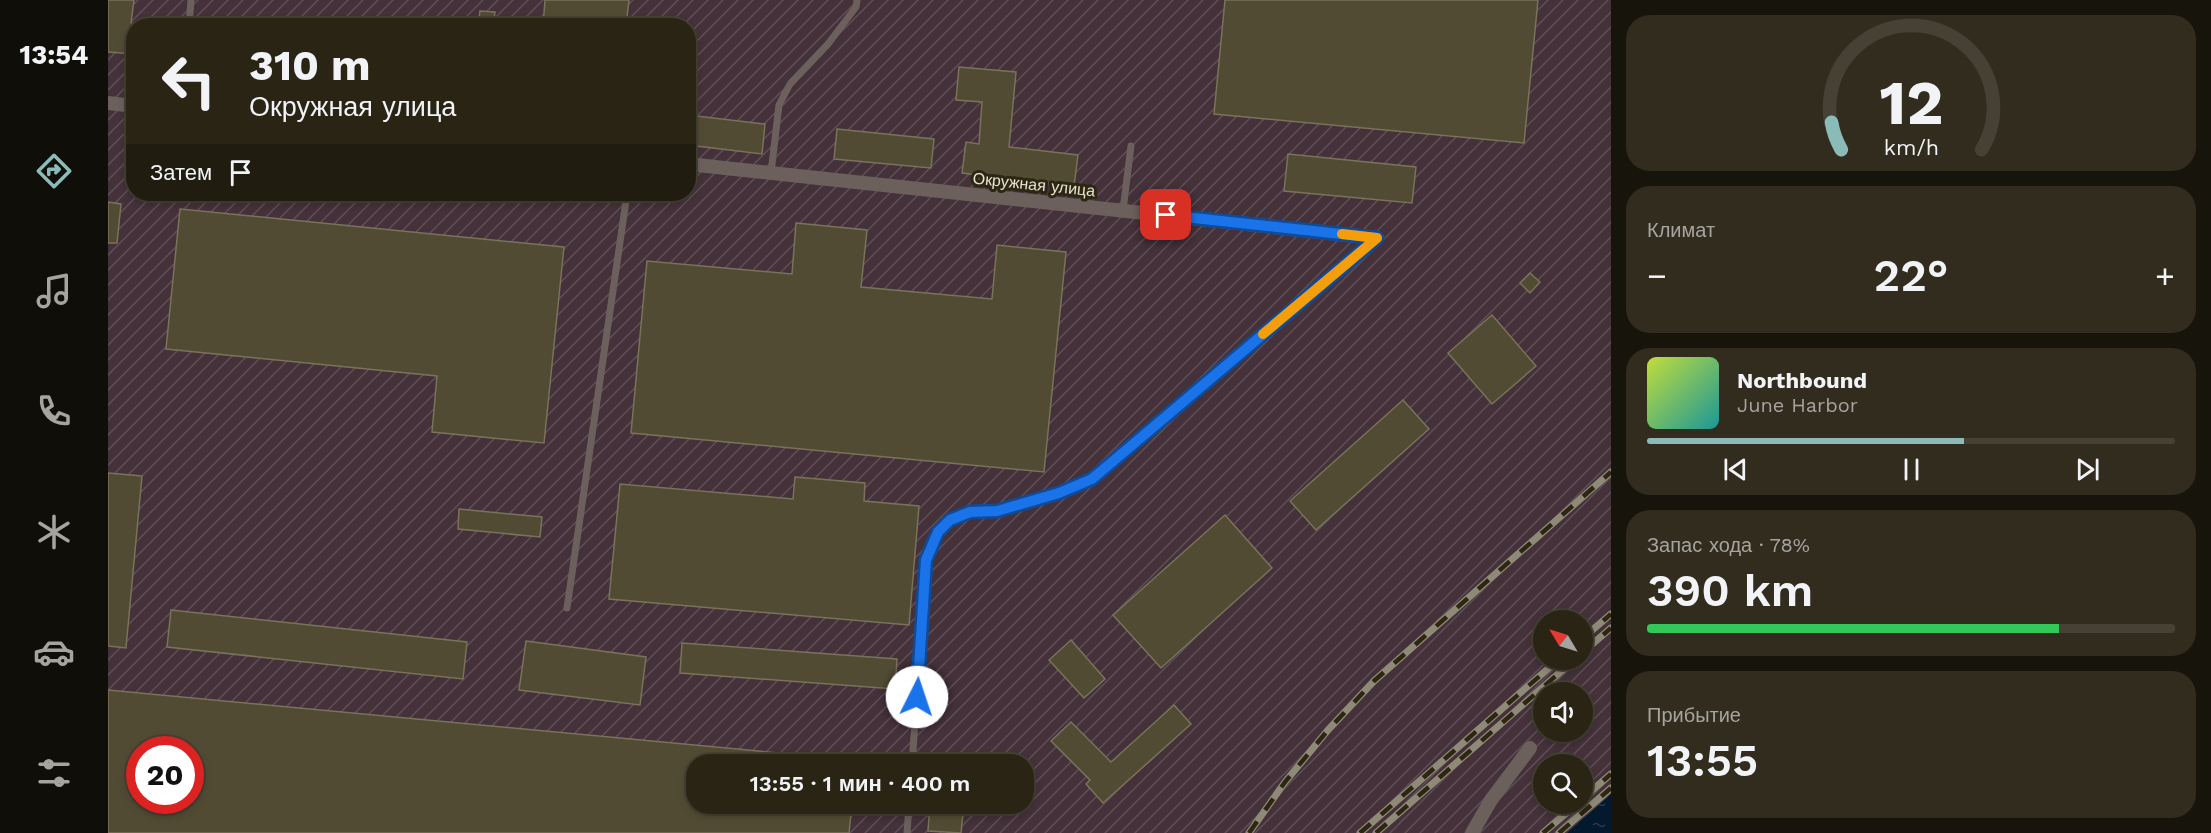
<!DOCTYPE html>
<html lang="ru">
<head>
<meta charset="utf-8">
<style>
	:root { --surface:#292414; --page:#312c1d; --text:#f1f3f6; --muted:#a5a4a0; --line:#454134; --accent:#8bbbb9 }
	body { margin:0; font-family:"Work Sans",sans-serif; background:var(--page); color:var(--text); height:100vh; display:flex; flex-direction:column; font-size:22px; white-space:nowrap }
	* { box-sizing:border-box; margin:0 }
	p { font-size:20px; color:var(--muted) }
	.icon { flex:none; width:33px; height:33px; fill:none; stroke:currentColor; stroke-width:2; stroke-linecap:round; stroke-linejoin:round }
	.map { position:relative; flex:1; overflow:hidden }
	.drawer { display:flex; flex-direction:column; gap:15px; padding:15px; background:#17140b; width:600px }
	.drawer>* { flex:none }
	.banner { position:absolute; left:18px; top:18px; width:570px; height:183px; border-radius:24px; box-shadow:0 3px 9px #0003,0 0 0 2px var(--line); background:#292414; color:var(--text); overflow:hidden }
	.needle { width:39px; rotate:308deg }
	.buttons { position:absolute; left:1425px; top:610px; display:grid; gap:12px }
	.buttons a { display:grid; place-items:center; width:60px; height:60px; border-radius:50%; background:var(--surface); box-shadow:0 3px 9px #0003,0 0 0 2px var(--line); font-size:30px }
	.speed { position:absolute; left:18px; top:736px; display:flex; gap:12px; font-size:30px; font-weight:700; text-align:center }
	.speed>* { display:grid; place-content:center; width:78px; height:78px; border-radius:50%; background:var(--surface); box-shadow:0 3px 9px #0003,0 0 0 2px var(--line); line-height:1 }
	.speed .limit { border:9px solid #d22; background:#fff; color:#111 }
	.pin { position:absolute; display:grid; place-items:center; width:51px; height:51px; color:#fff; margin:-26px; border-radius:12px; box-shadow:0 3px 9px #0006 }
	.me { position:absolute; width:66px; margin:-33px; rotate:4deg; stroke-linejoin:round; filter:drop-shadow(0 0 4px #0008) }
	.turn { display:flex; align-items:center; gap:21px; height:126px; padding:0 24px; font-size:27px }
	.turn .icon { width:78px; height:78px; stroke-width:2.5 }
	.turn b { display:block; font-size:42px; line-height:51px }
	.then { display:flex; align-items:center; height:57px; padding:0 24px; background:#0003; gap:12px; font-size:22px }
	.big { font-size:45px; font-weight:600; line-height:1.1 }
	.drawer .tile { flex:1; display:flex; flex-direction:column; justify-content:center; gap:9px; min-width:0; padding:0 21px; border-radius:24px; background:var(--page) }
	.drawer .dial { align-items:center; gap:0 }
	.dial svg { height:156px; overflow:visible; fill:none; stroke:var(--line); stroke-width:7; stroke-linecap:round; text-anchor:middle }
	.dial text { fill:var(--text); stroke:none }
	.song { display:flex; align-items:center; gap:18px }
	.cover { width:72px; height:72px; border-radius:9px; background:linear-gradient(135deg,hsl(70 70% 55%),hsl(180 70% 35%)) }
	.played { height:6px; border-radius:3px; background:linear-gradient(90deg,var(--accent) 60%,var(--line) 60%) }
	.keys { display:flex; justify-content:space-around; direction:ltr }
	.heat { display:flex; justify-content:space-between; align-items:center; font-size:33px; direction:ltr }
	.charge { height:9px; border-radius:4px; background:linear-gradient(90deg,#34c759 78%,var(--line) 0) }
	.trip { position:absolute; left:578px; top:754px; width:348px; height:60px; border-radius:24px; background:var(--surface); box-shadow:0 3px 9px #0003,0 0 0 2px var(--line); font-weight:600; line-height:60px; text-align:center }
	main { display:flex; flex:1; min-height:0 }
	.tabs { display:flex; flex-direction:column; width:108px; justify-content:space-around; align-items:center; background:#100e08; color:var(--muted) }
	.tabs .icon { width:42px; height:42px }
	.tabs .selected { color:var(--accent) }
	.tabs b { font-size:27px; color:var(--text) }
	.map>svg:first-child { display:block }
	.industrial { fill:url(#industrial-furrows); fill-rule:evenodd }
	.water { fill:url(#water-ripples) }
	.building { fill:#524b34; stroke:#7a725a; stroke-width:1.5; fill-rule:evenodd }
	.lines { fill:none; stroke-linecap:round; stroke-linejoin:round }
	.lane { stroke:#6c605c; stroke-width:7 }
	.street { stroke:#6c605c; stroke-width:14 }
	.rail-casing { stroke:#8f8a78; stroke-width:7 }
	.rail { stroke:#2d2610; stroke-width:4.5; stroke-dasharray:14; stroke-linecap:butt }
	.route-casing { stroke:#114b97; stroke-width:15 }
	.route { stroke:#1a73e8; stroke-width:10 }
	.slow { stroke:#f59e0b; stroke-width:10 }
	.labels { text-anchor:middle; stroke-width:6; stroke-linejoin:round; paint-order:stroke }
	.street-label { font-size:16px; fill:#e6e2d5; stroke:#2d2610 }
</style>
</head>
<body>
<main>
<nav class="tabs">
<b>13:54</b>
<svg class="icon selected" aria-label="directions" viewBox="0 0 24 24"><path d="M12 3l9 9-9 9-9-9zM9 14v-3h6M13 9l2 2-2 2"/></svg>
<svg class="icon" aria-label="music" viewBox="0 0 24 24"><path d="M9 18V5l10-2v13"/><circle cx="6" cy="18" r="3"/><circle cx="16" cy="16" r="3"/></svg>
<svg class="icon" aria-label="phone" viewBox="0 0 24 24"><path d="M5 4h4l2 5-3 2q2 4 5 5l2-3 5 2v4C11 20 4 13 5 4z"/></svg>
<svg class="icon" aria-label="climate" viewBox="0 0 24 24"><path d="M12 3v18M4 7l16 10M4 17L20 7"/></svg>
<svg class="icon" aria-label="car" viewBox="0 0 24 24"><path d="M5 17H2v-5l4-1 3-4h7l3 4 3 1v5h-3M9 17h6M6 11h13"/><circle cx="7" cy="17" r="2"/><circle cx="17" cy="17" r="2"/></svg>
<svg class="icon" aria-label="filters" viewBox="0 0 24 24"><path d="M4 7h16M4 17h16"/><circle cx="9" cy="7" r="2"/><circle cx="15" cy="17" r="2"/></svg>
</nav>
<div class="map">
<svg width="1503" height="833" viewBox="0 0 1503 833">
	<defs>
		<pattern id="industrial-furrows" width="10" height="10" patternUnits="userSpaceOnUse" patternTransform="scale(1.5)"><rect width="10" height="10" fill="#44313a"/><path d="M-1 1l2-2M0 10L10 0M9 11l2-2" fill="none" stroke="#5f4f56"/></pattern>
		<pattern id="water-ripples" width="26" height="14" patternUnits="userSpaceOnUse" patternTransform="scale(1.5)"><rect width="26" height="14" fill="#03192d"/><path d="M2 4q2-2 4 0t4 0M15 11q2-2 4 0t4 0" fill="none" stroke="#283a4b"/></pattern>
	</defs>
	<rect width="100%" height="100%" fill="#37301a"/>
	<!-- industrial -->
	<path class="industrial" d="M0,0H1503V794L1459,833H0ZM26,26H580V194H26ZM1436,621H1474V660H1436ZM1436,693H1474V732H1436ZM32,750H82V801H32ZM588,765H915V804H588ZM1436,765H1474V804H1436Z"/>
	<!-- water -->
	<polygon class="water" points="1503,794 1503,833 1459,833 1502,795"/>
	<!-- building -->
	<g class="building">
		<polygon points="0,0 26,0 23,23 26,24 26,54 0,52"/>
		<polygon points="437,0 521,0 518,26 435,26"/>
		<polygon points="1117,0 1430,0 1416,143 1106,114"/>
		<polygon points="372,11 387,12 385,26 370,26"/>
		<polygon points="851,67 908,72 901,147 970,155 966,186 854,173 858,142 871,144 874,102 848,100"/>
		<polygon points="580,115 657,124 654,154 580,145"/>
		<polygon points="729,129 826,139 823,168 726,159"/>
		<polygon points="1180,154 1308,167 1304,203 1176,191"/>
		<polygon points="0,202 13,204 9,243 0,243"/>
		<polygon points="72,209 456,247 436,443 324,432 329,376 58,349"/>
		<polygon points="688,223 759,230 753,287 884,299 889,245 958,252 936,472 523,433 539,261 684,274"/>
		<polygon points="1422,273 1432,282 1422,293 1412,283"/>
		<polygon points="1384,315 1428,366 1384,404 1340,353"/>
		<polygon points="1295,400 1321,429 1208,530 1182,501"/>
		<polygon points="0,473 34,476 18,648 0,646"/>
		<polygon points="687,477 757,483 756,501 811,506 801,625 501,599 512,484 685,499"/>
		<polygon points="351,509 434,517 432,537 350,529"/>
		<polygon points="1117,515 1164,568 1053,668 1005,615"/>
		<polygon points="63,610 359,642 355,679 59,647"/>
		<polygon points="963,640 997,679 976,698 941,660"/>
		<polygon points="418,641 538,657 532,705 411,690"/>
		<polygon points="574,643 789,659 787,689 572,673"/>
		<path d="M0,690L703,756L702,765H588V804H744L741,833H0ZM32,750H82V801H32Z"/>
		<polygon points="1066,705 1083,724 995,803 978,784 982,780 943,741 963,722 1003,762"/>
		<polygon points="822,804 856,804 853,833 820,831"/>
	</g>
	<g class="lines">
		<!-- lane -->
		<g class="lane">
			<polyline points="81,26 83,0"/>
			<polyline points="663,173 671,105 682,84 720,44 748,7 749,0"/>
			<polyline points="1015,210 1023,146"/>
			<polyline points="459,608 519,194"/>
			<path d="M804,765L818,560C824,547 829,529 841,520C857,509 874,514 891,510C923,503 954,492 984,479L1268,238"/>
			<polyline points="799,833 801,804"/>
		</g>
		<!-- street -->
		<g class="street">
			<polyline points="0,103 26,106"/>
			<polyline points="580,164 1268,238"/>
			<polyline points="1364,833 1383,800 1422,748"/>
		</g>
		<!-- rail casing -->
		<g class="rail-casing">
			<g id="rail">
				<polyline points="1474,639 1503,614"/>
				<polyline points="1474,653 1503,628"/>
				<polyline points="1474,799 1503,774"/>
				<polyline points="1141,833 1177,782 1220,730 1266,681 1503,472"/>
				<polyline points="1252,833 1450,660"/>
				<polyline points="1268,833 1466,660"/>
				<polyline points="1435,833 1469,804"/>
				<polyline points="1451,833 1503,788"/>
			</g>
		</g>
		<!-- rail -->
		<use href="#rail" class="rail"/>
	</g>
	<g class="lines">
		<!-- route casing -->
		<g class="route-casing">
			<polyline id="route" points="809,697 818,560 830,532 842,520 862,512 889,511 951,493 984,479 1269,238 1058,215"/>
		</g>
		<!-- route -->
		<use href="#route" class="route"/>
		<!-- slow -->
		<polyline class="slow" points="1155,334 1269,238 1234,234"/>
	</g>
	<g class="labels">
		<!-- street labels -->
		<g class="street-label">
			<text transform="translate(926 184) rotate(6)" y="6">Окружная улица</text>
		</g>
	</g>
</svg>
<div class="buttons">
<a><svg class="needle" viewBox="-14 -14 28 28"><path d="M0-13l5 13h-10z" fill="#e53935"/><path d="M0 13l5-13h-10z" fill="#a5a4a0"/></svg></a>
<a><svg class="icon" aria-label="sound" viewBox="0 0 24 24"><path d="M4 9h4l5-4v14l-5-4H4zM17 9q2 3 0 6"/></svg></a>
<a><svg class="icon" aria-label="search" viewBox="0 0 24 24"><circle cx="10" cy="10" r="6"/><path d="M15 15l6 6"/></svg></a>
</div>
<div class="speed"><div class="limit">20</div></div>
<div class="pin" style="left:1058px;top:215px;background:#d93025"><svg class="icon" aria-label="arrive" viewBox="0 0 24 24"><path d="M6 21V4h12l-3 4 3 4H6"/></svg></div>
<svg class="me" style="left:809px;top:697px" viewBox="-20 -20 40 40"><circle r="19" fill="#fff"/><path d="M0-13L10 11 0 6-10 11z" fill="#1a73e8"/></svg>
<div class="trip">13:55 · 1 мин · 400 m</div>
<div class="banner">
<div class="turn"><svg class="icon" aria-label="left" viewBox="0 0 24 24"><path d="M17 20v-9H6M10 6l-5 5 5 5"/></svg><div><b>310 m</b>Окружная улица</div></div>
<div class="then">Затем<svg class="icon" aria-label="arrive" viewBox="0 0 24 24"><path d="M6 21V4h12l-3 4 3 4H6"/></svg></div>
</div>
</div>
<section class="drawer">
<div class="tile dial"><svg viewBox="0 0 100 80">
<path d="M14 69A42 42 0 1 1 86 69"/>
<path d="M14 69A42 42 0 0 1 9 55" stroke="#8bbbb9"/>
<text x="50" y="56" font-size="32" font-weight="700">12</text>
<text x="50" y="72" font-size="11">km/h</text>
</svg></div>
<div class="tile"><p>Климат</p>
<div class="heat"><a>−</a><b class="big">22°</b><a>+</a></div>
</div>
<div class="tile">
<div class="song"><i class="cover"></i><div><b>Northbound</b><p>June Harbor</p></div></div>
<div class="played"></div>
<div class="keys"><svg class="icon" aria-label="previous" viewBox="0 0 24 24"><path d="M18 5L8 12l10 7zM5 5v14"/></svg><svg class="icon" aria-label="pause" viewBox="0 0 24 24"><path d="M8 5v14M16 5v14"/></svg><svg class="icon" aria-label="next" viewBox="0 0 24 24"><path d="M6 5l10 7-10 7zM19 5v14"/></svg></div>
</div>
<div class="tile"><p>Запас хода · 78%</p><b class="big">390 km</b><div class="charge"></div></div>
<div class="tile"><p>Прибытие</p><b class="big">13:55</b></div>
</section>
</main>
</body>
</html>
